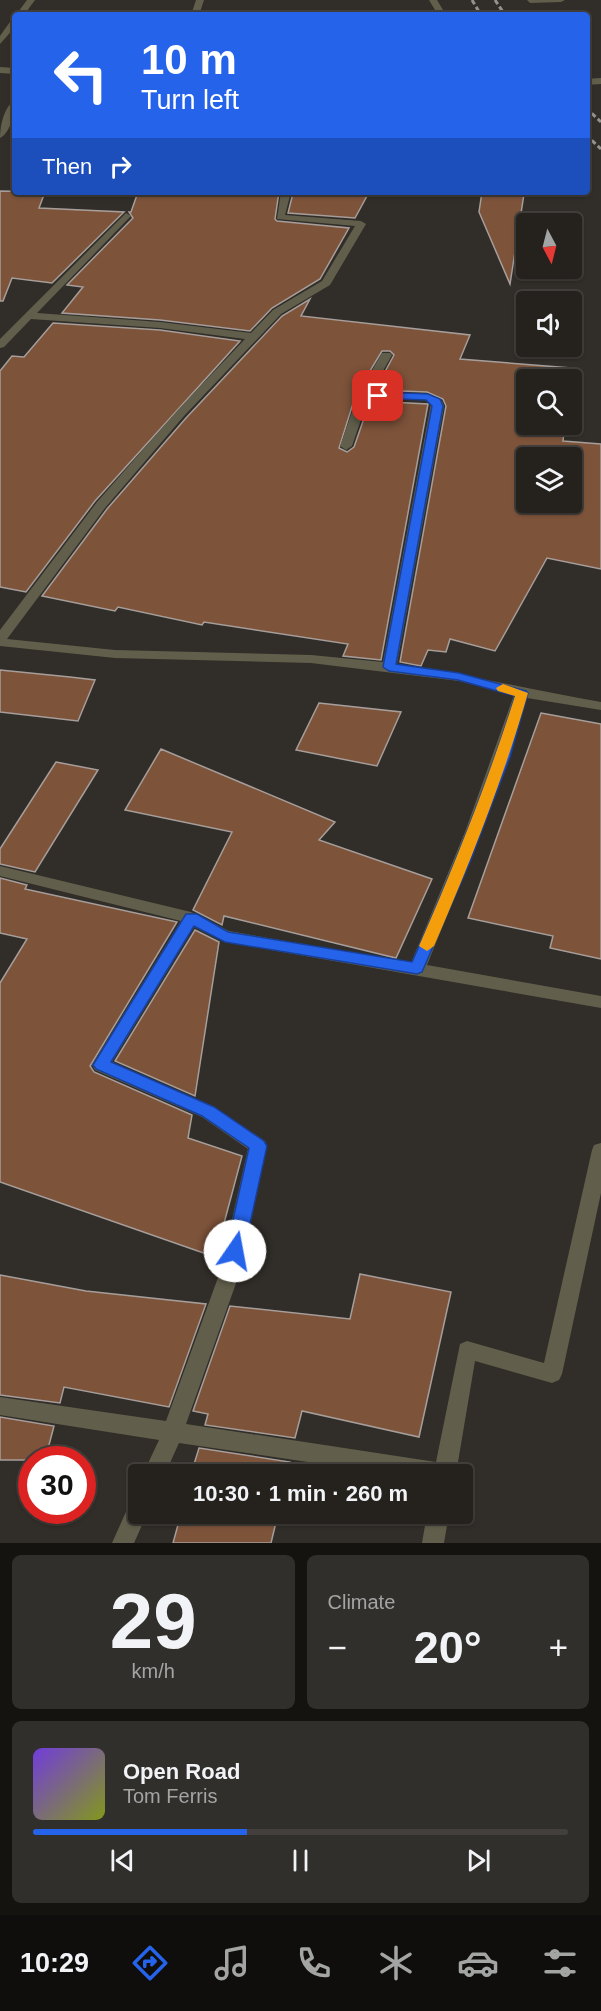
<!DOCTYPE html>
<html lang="en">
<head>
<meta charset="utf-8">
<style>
	:root { --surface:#25221e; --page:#312f2b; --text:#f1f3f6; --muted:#a3a4a4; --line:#423f3c; --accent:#2563eb }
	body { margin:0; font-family:Helvetica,sans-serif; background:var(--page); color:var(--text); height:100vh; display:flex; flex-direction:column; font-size:22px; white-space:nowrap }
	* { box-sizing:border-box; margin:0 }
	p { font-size:20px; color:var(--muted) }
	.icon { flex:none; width:33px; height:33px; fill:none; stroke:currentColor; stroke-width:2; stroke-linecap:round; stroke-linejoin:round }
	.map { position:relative; height:1543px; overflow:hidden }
	.details { display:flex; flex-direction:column; gap:12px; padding:12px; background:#141310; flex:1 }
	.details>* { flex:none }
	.top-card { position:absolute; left:12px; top:12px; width:578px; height:183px; border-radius:6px; box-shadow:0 2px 4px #0004,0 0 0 2px var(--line); background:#2563eb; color:#fff; overflow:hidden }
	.needle { width:39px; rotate:173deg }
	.tools { position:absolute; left:516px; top:213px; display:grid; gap:12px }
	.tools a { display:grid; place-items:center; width:66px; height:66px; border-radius:6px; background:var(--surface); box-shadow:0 2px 4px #0004,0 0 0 2px var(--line); font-size:30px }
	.speed { position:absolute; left:18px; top:1446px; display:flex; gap:12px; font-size:30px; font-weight:700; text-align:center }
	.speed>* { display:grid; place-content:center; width:78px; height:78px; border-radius:50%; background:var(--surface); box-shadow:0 2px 4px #0004,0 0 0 2px var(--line); line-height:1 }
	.speed .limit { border:9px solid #d22; background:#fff; color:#111 }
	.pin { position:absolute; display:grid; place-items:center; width:51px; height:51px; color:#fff; margin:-26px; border-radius:12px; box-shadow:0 3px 9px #0006 }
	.me { position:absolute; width:66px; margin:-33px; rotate:12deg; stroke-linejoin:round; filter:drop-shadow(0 0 4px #0008) }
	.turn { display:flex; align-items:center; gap:21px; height:126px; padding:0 30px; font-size:27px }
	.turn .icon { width:78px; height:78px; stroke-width:2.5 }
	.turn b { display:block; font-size:42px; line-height:51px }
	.then { display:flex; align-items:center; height:57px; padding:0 30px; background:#0003; gap:12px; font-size:22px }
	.big { font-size:45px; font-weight:700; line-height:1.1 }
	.details .tile { flex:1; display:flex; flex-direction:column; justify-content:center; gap:9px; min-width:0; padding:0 21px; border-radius:9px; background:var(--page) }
	.details .dial { align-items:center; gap:0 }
	.dial b { font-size:78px; line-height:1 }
	.song { display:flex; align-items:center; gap:18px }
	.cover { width:72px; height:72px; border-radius:9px; background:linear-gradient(135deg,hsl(260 70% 55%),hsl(70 70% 35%)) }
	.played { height:6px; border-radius:3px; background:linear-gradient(90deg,var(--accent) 40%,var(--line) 40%) }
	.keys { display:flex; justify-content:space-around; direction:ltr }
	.heat { display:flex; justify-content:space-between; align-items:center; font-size:33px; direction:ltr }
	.details .tiles { flex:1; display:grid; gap:12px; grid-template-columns:1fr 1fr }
	.tile:last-child { grid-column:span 2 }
	.trip { position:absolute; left:128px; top:1464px; width:345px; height:60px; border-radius:6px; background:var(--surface); box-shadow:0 2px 4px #0004,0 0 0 2px var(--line); font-weight:700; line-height:60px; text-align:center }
	.dock { display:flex; height:96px; justify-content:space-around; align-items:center; background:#0f0e0c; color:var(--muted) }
	.dock .icon { width:42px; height:42px }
	.dock .on { color:var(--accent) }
	.dock b { font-size:27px; color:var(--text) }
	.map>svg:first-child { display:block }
	.building { fill:#7d533a; stroke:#a69e9b; stroke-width:1.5; fill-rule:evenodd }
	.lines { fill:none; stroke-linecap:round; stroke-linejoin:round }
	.minor { fill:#615f4b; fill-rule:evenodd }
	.rail { stroke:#95928e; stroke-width:3; stroke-dasharray:5 3; stroke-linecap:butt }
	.route { fill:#2563eb; stroke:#184099; stroke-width:1.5 }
	.slow { fill:#f59e0b }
</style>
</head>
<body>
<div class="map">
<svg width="601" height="1543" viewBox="0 0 601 1543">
	<rect width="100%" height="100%" fill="#312d28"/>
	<!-- building -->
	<g class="building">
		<polygon points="0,191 45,192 39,208 124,212 52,283 12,278 3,301 0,301"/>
		<polygon points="138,192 279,192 275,219 277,221 349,228 320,279 272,308 250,331 160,320 62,313 83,287 67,285 133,218 129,212 131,212"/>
		<polygon points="482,192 524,194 510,284 479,212"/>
		<polygon points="293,193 367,196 355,218 288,213"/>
		<path d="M310,299L301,316L470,335L460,359L571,368L570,380H526V424H565L563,441L601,444V569L547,558L495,651L450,639L446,652L428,650L421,666L400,662L446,406L443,399L427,392L375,390L394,355L390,351H382L356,394L339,448L347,452L354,447L370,401L428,404L381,660L343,656L348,644L204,622L202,625L118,607L115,611L42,596L107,509L186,418L282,316ZM526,458H572V502H526Z"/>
		<polygon points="53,323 160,330 240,341 95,501 26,592 0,587 0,371 12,356 24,357"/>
		<polygon points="0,670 70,677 95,680 78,721 0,712"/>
		<polygon points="319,703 401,712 377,766 296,750"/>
		<polygon points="541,713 601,724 601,959 550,948 553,936 468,918"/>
		<polygon points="161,749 335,822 319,840 432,879 396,958 224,916 222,925 193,910 232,832 125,810"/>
		<polygon points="56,762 98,770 35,872 0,864 0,849"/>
		<polygon points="0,878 27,885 25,889 177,922 90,1066 94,1072 192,1115 188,1138 242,1156 215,1257 0,1182 0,983 27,939 0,933"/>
		<polygon points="195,930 219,942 195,1096 115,1061"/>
		<polygon points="360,1274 451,1292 419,1437 302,1411 295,1438 205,1425 208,1414 193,1411 230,1306 350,1319"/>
		<polygon points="0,1275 86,1291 206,1304 169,1407 64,1387 60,1403 0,1395"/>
		<polygon points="0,1417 54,1426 45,1460 0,1460"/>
		<polygon points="199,1448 290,1462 287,1474 191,1474"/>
		<polygon points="181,1514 278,1514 271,1543 173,1543"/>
	</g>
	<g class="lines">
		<!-- minor -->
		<g class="minor">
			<polygon points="27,0 35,0 24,15 16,15"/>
			<polygon points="196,0 204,0 199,15 191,15"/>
			<polygon points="429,0 437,0 446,15 438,15"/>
			<polygon points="527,0 565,0 561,2 530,3"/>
			<polygon points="12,19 15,19 15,27 0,44 0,36"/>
			<polygon points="0,67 15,68 15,74 0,73"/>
			<polygon points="601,78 601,84 586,85 586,79"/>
			<path d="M15,100C15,112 11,132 0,138C0,125 4,107 15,100Z"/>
			<path d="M281,192H291L285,215L361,221L366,224L330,285L281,314L184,416L105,508L7,639L115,650L311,655L383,662L431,403L425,400L368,399L352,446L346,450L340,446L358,395L382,353H390L392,355L371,392L427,394L442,401L444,406L397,664C465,674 532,690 601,702V710L527,698L481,832L427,965L601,996V1008L225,942L194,927L112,1062L214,1107L265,1141L267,1146L240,1272L186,1424L436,1462L460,1344L467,1341L544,1363L592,1150L594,1145L601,1143V1193L562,1374L559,1380L552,1383L475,1361L456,1474H389L179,1443L165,1474H143L159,1440L0,1415V1397L166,1421L220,1272L248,1149L202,1117L95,1070L92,1065L181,921L0,876V866L191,912L229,931L411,963L465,832L514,695L459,681L311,663L115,658L0,646V630L97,502L176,412L245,339L160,328L31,319L4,347L0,348V339L126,213L131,216L129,218L37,313L160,322L251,333L273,310L322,281L355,226L277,219Z"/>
			<polygon points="138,1500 138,1514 147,1514 134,1543 112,1543 130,1503"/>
			<polygon points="427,1514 449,1514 444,1543 422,1543"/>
		</g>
		<!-- rail -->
		<g class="rail">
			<polyline points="472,0 481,15"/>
			<polyline points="495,0 505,15"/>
			<polyline points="586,108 601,122"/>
			<polyline points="586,135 601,149"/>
		</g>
	</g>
	<!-- route -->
	<path class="route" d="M378,392L428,394L440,399L443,406L396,664L459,673L526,691L528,693L510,757L470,862L422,972L417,974L225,942L194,926L111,1062L214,1107L264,1141L267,1146L244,1251L241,1256L235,1258L229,1256L226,1251L249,1148L202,1116L96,1069L93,1065L186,914H197L228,932L412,962C451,874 487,787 515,696L458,680L389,671L383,667L432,406L426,400L375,398V393Z"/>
	<!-- slow -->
	<path class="slow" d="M503,684L528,693C503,780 470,863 434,946L427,951L419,946C455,864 488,781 515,696L498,691L496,688Z"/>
</svg>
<div class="tools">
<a><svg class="needle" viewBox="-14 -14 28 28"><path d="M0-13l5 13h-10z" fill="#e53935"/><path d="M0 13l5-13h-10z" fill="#a3a4a4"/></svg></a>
<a><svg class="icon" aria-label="sound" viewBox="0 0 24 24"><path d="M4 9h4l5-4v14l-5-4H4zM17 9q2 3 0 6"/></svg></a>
<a><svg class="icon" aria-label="search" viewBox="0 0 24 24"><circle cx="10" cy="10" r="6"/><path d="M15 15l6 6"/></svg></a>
<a><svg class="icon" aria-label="layers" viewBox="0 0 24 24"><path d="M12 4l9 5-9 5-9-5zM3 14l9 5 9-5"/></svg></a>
</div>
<div class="speed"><div class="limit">30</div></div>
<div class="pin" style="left:378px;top:396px;background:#d93025"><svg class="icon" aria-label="arrive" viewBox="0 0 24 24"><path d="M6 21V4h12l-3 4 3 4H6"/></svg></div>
<svg class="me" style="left:235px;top:1251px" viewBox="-20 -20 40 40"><circle r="19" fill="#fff"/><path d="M0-13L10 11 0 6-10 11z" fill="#2563eb"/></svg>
<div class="trip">10:30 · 1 min · 260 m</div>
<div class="top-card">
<div class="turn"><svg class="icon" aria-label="left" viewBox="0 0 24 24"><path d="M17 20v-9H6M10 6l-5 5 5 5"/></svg><div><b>10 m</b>Turn left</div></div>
<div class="then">Then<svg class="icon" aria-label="right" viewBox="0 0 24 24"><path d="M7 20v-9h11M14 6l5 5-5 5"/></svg></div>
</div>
</div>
<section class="details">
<div class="tiles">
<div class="tile dial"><b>29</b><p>km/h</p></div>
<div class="tile"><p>Climate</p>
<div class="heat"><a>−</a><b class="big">20°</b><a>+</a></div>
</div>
<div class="tile">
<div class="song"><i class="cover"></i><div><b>Open Road</b><p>Tom Ferris</p></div></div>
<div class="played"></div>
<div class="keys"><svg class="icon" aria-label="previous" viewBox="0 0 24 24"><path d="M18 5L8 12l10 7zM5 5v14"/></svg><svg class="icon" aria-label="pause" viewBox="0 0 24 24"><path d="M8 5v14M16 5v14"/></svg><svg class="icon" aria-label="next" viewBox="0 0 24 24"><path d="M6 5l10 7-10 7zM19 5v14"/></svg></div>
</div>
</div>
</section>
<nav class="dock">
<b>10:29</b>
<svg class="icon on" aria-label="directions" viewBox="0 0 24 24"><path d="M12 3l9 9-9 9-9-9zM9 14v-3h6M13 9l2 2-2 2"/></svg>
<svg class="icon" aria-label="music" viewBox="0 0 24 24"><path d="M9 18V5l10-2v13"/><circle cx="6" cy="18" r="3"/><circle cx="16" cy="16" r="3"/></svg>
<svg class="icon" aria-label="phone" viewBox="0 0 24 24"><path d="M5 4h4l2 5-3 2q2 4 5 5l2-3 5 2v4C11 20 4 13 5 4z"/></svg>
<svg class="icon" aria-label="climate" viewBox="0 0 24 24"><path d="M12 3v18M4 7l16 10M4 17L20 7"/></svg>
<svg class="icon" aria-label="car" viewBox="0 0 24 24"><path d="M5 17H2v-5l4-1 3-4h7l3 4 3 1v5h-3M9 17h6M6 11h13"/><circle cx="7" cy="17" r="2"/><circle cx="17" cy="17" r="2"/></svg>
<svg class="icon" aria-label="filters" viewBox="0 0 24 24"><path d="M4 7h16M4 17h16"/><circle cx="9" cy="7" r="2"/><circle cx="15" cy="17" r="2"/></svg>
</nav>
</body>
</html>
